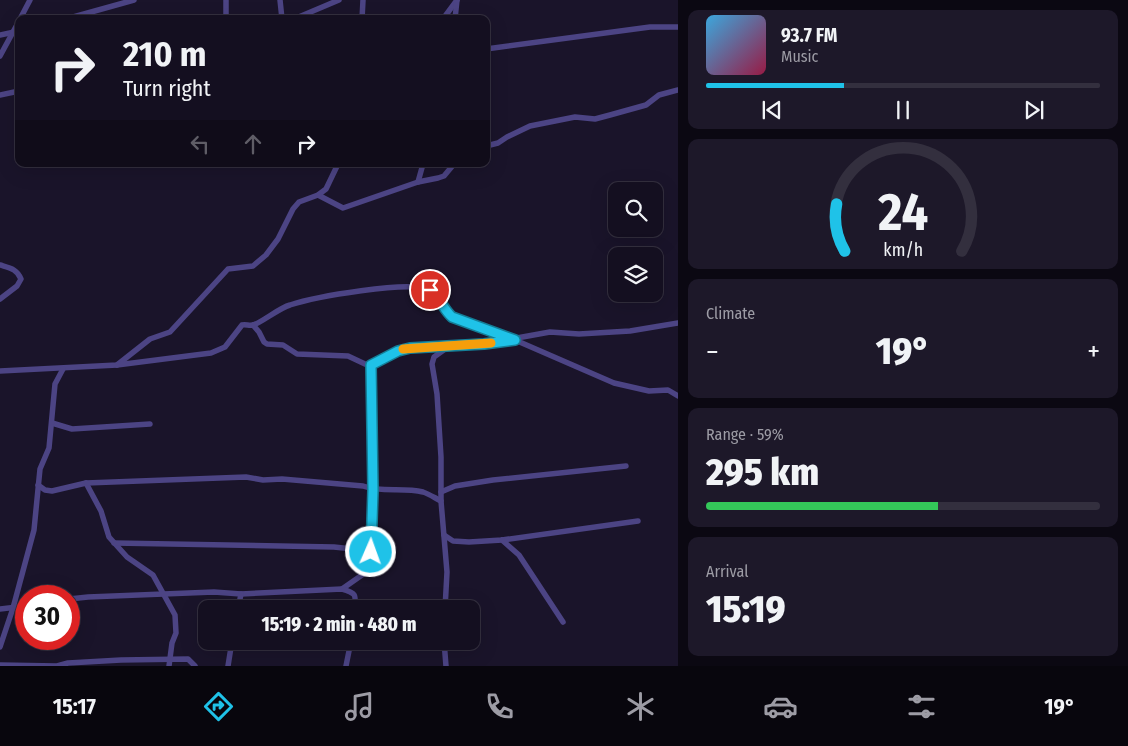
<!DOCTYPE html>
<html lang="en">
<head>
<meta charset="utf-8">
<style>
	:root { --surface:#140f20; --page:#1d1829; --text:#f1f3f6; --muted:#9d9ca5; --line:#332f3e; --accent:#1fc2e8 }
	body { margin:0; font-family:"Fira Sans Condensed",sans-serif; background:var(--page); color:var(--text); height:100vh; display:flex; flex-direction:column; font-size:19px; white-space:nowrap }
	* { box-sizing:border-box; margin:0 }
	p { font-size:16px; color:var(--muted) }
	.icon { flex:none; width:28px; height:28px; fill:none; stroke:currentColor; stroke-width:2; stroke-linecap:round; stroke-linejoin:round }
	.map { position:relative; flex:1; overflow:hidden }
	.panel { display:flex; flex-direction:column; gap:10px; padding:10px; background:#0b0812; width:450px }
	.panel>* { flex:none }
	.hud { position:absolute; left:15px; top:15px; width:475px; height:152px; border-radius:10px; box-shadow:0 5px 20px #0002,0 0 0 1px var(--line); background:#140f20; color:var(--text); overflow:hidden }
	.controls { position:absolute; left:608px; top:182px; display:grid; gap:10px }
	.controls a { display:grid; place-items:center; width:55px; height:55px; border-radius:10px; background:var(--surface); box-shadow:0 5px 20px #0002,0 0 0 1px var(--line); font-size:25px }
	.speed { position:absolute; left:15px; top:585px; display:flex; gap:10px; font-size:25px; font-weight:700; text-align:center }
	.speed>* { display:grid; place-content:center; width:65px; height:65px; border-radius:50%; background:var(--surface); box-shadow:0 5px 20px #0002,0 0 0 1px var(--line); line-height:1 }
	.speed .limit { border:8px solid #d22; background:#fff; color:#111 }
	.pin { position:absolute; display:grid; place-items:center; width:42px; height:42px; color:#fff; margin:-21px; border:2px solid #fff; border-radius:50%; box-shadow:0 1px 5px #0007 }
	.me { position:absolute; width:55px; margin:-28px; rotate:2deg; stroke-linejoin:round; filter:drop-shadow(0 0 4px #0008) }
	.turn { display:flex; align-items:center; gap:18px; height:105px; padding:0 25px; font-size:22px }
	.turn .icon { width:65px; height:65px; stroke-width:2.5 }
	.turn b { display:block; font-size:35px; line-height:42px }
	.lanes { display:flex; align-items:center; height:48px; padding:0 25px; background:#0003; justify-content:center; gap:25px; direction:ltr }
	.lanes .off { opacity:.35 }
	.big { font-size:38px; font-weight:800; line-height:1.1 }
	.panel .card { flex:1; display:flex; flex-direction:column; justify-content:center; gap:8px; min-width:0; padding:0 18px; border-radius:10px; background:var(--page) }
	.panel .dial { align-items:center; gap:0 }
	.dial svg { height:130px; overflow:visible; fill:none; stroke:var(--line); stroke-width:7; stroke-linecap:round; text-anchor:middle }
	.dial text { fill:var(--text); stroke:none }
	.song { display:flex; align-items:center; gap:15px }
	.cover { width:60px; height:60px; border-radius:8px; background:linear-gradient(135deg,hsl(200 70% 55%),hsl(340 70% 35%)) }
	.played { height:5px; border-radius:2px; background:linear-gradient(90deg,var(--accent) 35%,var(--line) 35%) }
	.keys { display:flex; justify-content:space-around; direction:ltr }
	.heat { display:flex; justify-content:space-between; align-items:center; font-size:28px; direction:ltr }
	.charge { height:8px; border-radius:4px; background:linear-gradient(90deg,#34c759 59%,var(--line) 0) }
	.trip { position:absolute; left:198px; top:600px; width:282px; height:50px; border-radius:10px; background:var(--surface); box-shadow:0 5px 20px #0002,0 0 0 1px var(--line); font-weight:800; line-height:50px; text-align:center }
	.tabs { display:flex; height:80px; justify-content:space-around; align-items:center; background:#08060d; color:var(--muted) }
	.tabs .icon { width:35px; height:35px }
	.tabs .current { color:var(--accent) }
	.tabs b { font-size:22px; color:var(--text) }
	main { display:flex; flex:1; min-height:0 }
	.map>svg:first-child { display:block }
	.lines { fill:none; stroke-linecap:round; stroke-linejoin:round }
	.minor { stroke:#4c4484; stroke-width:5.5 }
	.route-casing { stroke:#147e97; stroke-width:12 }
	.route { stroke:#1fc2e8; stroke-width:9 }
	.slow { stroke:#f59e0b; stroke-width:9 }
</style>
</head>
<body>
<main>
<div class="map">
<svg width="678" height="666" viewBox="0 0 678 666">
	<rect width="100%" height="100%" fill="#1a142a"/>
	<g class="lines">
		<!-- minor -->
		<g class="minor">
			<polyline points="226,0 226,19"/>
			<polyline points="280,0 282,19"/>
			<polyline points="20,19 30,0"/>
			<polyline points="66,19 134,0"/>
			<polyline points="294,19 339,0"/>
			<polyline points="362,19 363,0"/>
			<polyline points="443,19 457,0"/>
			<polyline points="455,19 457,0"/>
			<polyline points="0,35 19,31"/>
			<polyline points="486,49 650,27 678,27"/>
			<polyline points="0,56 19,21"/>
			<polyline points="0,95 19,91"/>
			<polyline points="486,146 498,143 507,137 530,126 575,117 595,119 610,115 646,105 659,95 678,90"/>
			<polyline points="418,182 423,164"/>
			<polyline points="318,195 343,208 418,182 438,178 444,176 454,164"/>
			<path d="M0,265C10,268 17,269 21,279L17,286L0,299"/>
			<polyline points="253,325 259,332 264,342 267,344 283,345 297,354 348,356 365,364 371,365 397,351 410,348 484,344 550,332 579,334 630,331 678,323"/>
			<polyline points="117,365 150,339 170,332 228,269 253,266 266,255 278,239 293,209 299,202 318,195 326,189 338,164"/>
			<path d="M0,371L117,365L211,353L225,347L242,325C246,324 249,326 253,325C261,323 279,308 290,305C314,297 409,280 430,290C437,293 445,311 451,317L515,340L614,383L649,391L668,390L678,396"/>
			<polyline points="52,423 72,429 150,424"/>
			<polyline points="86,483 101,511 109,537 127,557 153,575 175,615 176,633 172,643 169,666"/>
			<path d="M38,485L45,490L52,491L86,483L246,477L263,480L282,479L363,486C382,493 403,487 423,492C429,494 435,498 441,501"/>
			<polyline points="441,492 455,486 493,480 626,466"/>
			<polyline points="444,535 453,541 469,542 502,540 638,521"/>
			<polyline points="502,540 519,555 563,622"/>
			<polyline points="114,543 334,547 371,551"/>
			<polyline points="342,589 362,575 368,565 371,551 373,490 371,365"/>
			<path d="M69,599L88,597L214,592L241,594L342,589C356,593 356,594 355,609"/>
			<polyline points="0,609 26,606"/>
			<polyline points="238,609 241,594"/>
			<polyline points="445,609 447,572 441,501 441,457 437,394 432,364 434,357 448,347"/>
			<polyline points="444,641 446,666"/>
			<polyline points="0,647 13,608 34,530 40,469 49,448 55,384 63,369"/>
			<polyline points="0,665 57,666 68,663 121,660 188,659 195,666"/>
			<polyline points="228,666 232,641"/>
			<polyline points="346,666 351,641"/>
		</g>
	</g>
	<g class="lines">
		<!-- route casing -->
		<g class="route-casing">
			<path id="route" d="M371,552L373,490L371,365L398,351L410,348L484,344L515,340L452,317C443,309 439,296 430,290"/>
		</g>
		<!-- route -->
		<use href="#route" class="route"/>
		<!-- slow -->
		<polyline class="slow" points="403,349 491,343"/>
	</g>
</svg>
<div class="controls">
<a><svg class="icon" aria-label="search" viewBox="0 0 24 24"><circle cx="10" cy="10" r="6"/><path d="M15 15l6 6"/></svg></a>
<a><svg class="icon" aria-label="layers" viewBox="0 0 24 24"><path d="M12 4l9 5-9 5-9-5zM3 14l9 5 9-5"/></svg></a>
</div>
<div class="speed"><div class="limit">30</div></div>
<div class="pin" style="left:430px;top:290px;background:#d93025"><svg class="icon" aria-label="arrive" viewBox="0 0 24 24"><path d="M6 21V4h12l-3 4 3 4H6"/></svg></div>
<svg class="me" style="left:371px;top:552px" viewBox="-20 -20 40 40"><circle r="17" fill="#1fc2e8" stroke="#fff" stroke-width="3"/><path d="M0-11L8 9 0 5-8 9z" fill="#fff"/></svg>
<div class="trip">15:19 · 2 min · 480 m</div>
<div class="hud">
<div class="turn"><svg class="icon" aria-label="right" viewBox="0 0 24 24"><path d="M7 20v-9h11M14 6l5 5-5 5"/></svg><div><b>210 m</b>Turn right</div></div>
<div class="lanes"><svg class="icon off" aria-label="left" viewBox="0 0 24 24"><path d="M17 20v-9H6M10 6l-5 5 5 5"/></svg><svg class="icon off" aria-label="ahead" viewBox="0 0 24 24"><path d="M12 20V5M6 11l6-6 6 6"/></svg><svg class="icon" aria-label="right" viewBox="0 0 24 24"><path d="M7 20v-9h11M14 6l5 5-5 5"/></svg></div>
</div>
</div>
<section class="panel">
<div class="card">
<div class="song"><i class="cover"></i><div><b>93.7 FM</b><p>Music</p></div></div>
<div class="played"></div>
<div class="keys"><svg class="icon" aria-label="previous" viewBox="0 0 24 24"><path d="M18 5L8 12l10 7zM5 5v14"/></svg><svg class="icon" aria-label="pause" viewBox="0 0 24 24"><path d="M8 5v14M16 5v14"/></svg><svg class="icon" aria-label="next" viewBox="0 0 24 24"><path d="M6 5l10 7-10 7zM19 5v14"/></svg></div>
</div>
<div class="card dial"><svg viewBox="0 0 100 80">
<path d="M14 69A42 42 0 1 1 86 69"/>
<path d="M14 69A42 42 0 0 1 9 40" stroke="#1fc2e8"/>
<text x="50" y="56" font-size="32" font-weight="700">24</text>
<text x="50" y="72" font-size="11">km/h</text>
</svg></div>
<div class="card"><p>Climate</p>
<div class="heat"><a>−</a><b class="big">19°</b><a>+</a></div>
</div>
<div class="card"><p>Range · 59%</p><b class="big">295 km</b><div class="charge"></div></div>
<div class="card"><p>Arrival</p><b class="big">15:19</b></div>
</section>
</main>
<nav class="tabs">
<b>15:17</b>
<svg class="icon current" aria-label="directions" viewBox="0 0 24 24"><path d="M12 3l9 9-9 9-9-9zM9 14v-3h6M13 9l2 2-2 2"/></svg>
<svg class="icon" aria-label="music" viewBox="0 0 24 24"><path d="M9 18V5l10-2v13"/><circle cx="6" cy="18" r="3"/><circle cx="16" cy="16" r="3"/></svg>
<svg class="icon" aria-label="phone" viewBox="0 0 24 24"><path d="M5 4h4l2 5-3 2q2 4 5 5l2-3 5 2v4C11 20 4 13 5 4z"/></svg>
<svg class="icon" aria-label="climate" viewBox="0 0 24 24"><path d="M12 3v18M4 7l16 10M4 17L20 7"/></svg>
<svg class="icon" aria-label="car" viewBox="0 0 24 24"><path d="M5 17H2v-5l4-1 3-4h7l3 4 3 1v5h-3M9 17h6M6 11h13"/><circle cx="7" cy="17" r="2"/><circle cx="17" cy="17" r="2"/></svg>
<svg class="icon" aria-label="filters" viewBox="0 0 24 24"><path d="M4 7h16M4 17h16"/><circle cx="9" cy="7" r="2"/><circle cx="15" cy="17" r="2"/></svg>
<b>19°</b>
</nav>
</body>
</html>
